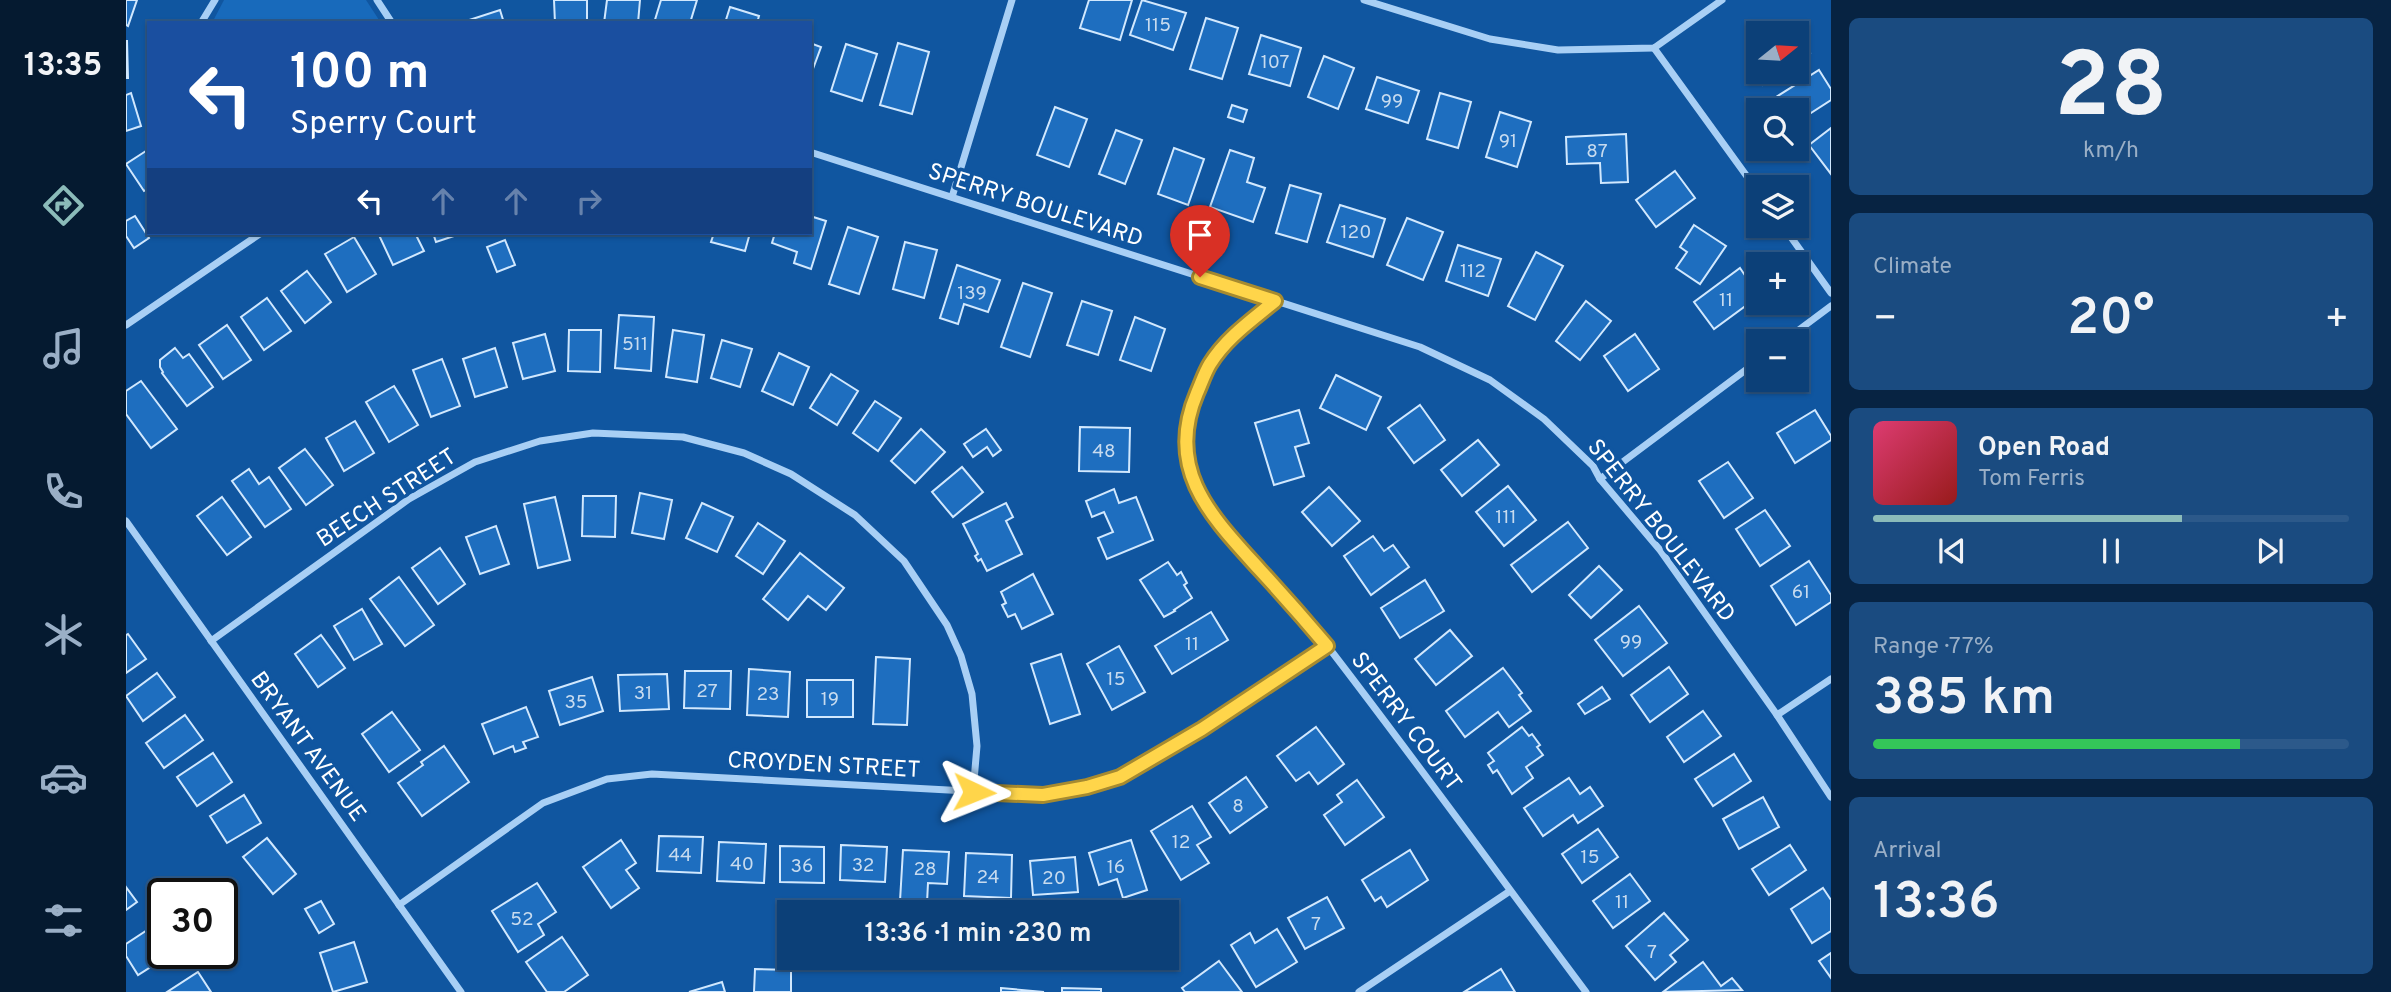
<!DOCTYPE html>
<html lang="en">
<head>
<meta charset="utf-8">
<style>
	:root { --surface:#0c4078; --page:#1a4b80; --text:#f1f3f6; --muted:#9aafc6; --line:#2c598a; --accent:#8bbbb9 }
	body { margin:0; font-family:Overpass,sans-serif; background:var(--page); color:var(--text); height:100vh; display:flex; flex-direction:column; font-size:26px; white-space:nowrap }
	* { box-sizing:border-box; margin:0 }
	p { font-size:23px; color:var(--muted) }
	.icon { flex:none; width:38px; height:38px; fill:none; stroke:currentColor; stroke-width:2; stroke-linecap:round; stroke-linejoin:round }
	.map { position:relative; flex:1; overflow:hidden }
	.drawer { display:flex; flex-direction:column; gap:18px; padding:18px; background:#072342; width:560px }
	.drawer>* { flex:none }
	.guide { position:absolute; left:21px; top:21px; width:665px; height:214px; border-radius:0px; box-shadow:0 2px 5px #0004,0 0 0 2px var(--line); background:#1a4fa0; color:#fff; overflow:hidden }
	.needle { width:46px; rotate:72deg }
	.tools { position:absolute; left:1620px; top:21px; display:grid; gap:14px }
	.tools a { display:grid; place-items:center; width:63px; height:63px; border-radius:0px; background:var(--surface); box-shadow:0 2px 5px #0004,0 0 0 2px var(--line); font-size:35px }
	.speed { position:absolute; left:21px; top:878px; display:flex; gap:14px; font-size:35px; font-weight:700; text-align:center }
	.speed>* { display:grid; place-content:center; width:91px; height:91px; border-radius:50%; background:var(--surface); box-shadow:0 2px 5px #0004,0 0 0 2px var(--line); line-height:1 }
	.speed .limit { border:4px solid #111; border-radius:10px; background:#fff; color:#111 }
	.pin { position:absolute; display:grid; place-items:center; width:60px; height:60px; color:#fff; margin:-72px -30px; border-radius:50% 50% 50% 0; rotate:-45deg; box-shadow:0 0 7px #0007 }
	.pin .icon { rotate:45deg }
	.me { position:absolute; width:77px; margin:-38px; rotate:92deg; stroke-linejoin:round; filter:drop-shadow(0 0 5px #0008) }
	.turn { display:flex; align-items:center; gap:24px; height:147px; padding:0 28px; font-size:32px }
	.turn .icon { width:91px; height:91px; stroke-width:2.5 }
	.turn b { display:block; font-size:49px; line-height:60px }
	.lanes { display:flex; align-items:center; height:66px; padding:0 28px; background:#0003; justify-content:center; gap:35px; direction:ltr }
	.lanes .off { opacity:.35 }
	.big { font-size:52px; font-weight:600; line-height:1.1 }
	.drawer .widget { flex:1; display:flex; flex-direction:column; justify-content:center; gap:10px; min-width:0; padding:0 24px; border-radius:10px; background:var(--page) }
	.drawer .dial { align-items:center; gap:0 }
	.dial b { font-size:91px; line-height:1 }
	.song { display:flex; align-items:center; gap:21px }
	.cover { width:84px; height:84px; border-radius:10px; background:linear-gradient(135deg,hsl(340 70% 55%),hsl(0 70% 35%)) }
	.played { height:7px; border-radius:4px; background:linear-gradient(90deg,var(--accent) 65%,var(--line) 65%) }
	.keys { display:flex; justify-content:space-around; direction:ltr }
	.heat { display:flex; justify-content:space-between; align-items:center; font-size:38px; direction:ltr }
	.charge { height:10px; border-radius:5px; background:linear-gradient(90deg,#34c759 77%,var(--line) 0) }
	.trip { position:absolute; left:651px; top:900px; width:402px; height:70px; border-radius:0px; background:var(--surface); box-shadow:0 2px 5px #0004,0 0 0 2px var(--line); font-weight:600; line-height:70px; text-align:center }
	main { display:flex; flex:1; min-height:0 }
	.tab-bar { display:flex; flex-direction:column; width:126px; justify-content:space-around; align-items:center; background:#051a30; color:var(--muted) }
	.tab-bar .icon { width:49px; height:49px }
	.tab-bar .selected { color:var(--accent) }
	.tab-bar b { font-size:32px; color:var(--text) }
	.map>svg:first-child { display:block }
	.green { fill:#186abb }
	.building { fill:#1e6ebf; stroke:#d1e8fe; stroke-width:2 }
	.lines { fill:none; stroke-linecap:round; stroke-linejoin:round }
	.minor { stroke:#a8cff5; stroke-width:7 }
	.route-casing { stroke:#a68a30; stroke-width:18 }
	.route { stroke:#ffd54a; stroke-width:12 }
	.labels { text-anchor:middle; stroke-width:7; stroke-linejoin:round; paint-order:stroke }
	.number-label { font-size:19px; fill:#c7dbef }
	.street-label { font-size:23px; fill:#fff; stroke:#1056a0 }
</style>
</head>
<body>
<main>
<nav class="tab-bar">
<b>13:35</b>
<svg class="icon selected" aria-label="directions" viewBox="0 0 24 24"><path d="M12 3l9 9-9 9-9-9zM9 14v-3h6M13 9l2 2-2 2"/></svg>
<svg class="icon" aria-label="music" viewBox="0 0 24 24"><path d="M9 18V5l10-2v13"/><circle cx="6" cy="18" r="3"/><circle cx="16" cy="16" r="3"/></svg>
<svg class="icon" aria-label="phone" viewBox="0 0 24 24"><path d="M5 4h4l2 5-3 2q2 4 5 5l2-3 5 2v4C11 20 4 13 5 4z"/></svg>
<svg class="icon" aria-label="climate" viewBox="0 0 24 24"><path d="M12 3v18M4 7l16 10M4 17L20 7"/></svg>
<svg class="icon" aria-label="car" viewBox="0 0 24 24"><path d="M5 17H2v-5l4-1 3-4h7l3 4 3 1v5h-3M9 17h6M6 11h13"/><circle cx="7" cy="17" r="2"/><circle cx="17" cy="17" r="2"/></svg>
<svg class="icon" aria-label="filters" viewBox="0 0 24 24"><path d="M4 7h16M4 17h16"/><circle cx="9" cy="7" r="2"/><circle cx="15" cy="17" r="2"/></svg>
</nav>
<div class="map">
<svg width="1705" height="992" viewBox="0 0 1705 992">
	<rect width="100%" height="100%" fill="#1056a0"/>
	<!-- green -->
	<polygon class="green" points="98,0 240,0 255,23 86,23"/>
	<!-- building -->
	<g class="building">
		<polygon points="0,0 11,0 2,26 0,25"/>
		<polygon points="428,0 461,0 461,23 429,23"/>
		<polygon points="481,0 514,0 512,23 478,23"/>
		<polygon points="535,0 571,0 564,23 528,23"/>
		<polygon points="963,0 1006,0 994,40 954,28"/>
		<polygon points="1016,0 1060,13 1047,50 1004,35"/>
		<polygon points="604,7 633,16 631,23 599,23"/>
		<polygon points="374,10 378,23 334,23"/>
		<polygon points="1080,18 1112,28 1096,79 1064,69"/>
		<polygon points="1135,35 1175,48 1164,86 1123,74"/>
		<polygon points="1671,35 1684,53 1671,62"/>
		<polygon points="0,41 1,41 2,78 0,78"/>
		<polygon points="684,43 695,47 684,77"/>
		<polygon points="772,43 803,52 786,114 754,105"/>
		<polygon points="720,44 751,54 736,101 705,91"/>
		<polygon points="1633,51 1633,72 1657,72 1637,85 1620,60"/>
		<polygon points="1198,56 1228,68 1212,109 1182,97"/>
		<polygon points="1693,70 1705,89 1705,100 1671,122 1671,110 1658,110 1650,97"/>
		<polygon points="1251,77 1293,91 1282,123 1240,109"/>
		<polygon points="5,93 15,126 0,131 0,95"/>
		<polygon points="1314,93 1345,102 1332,148 1301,139"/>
		<polygon points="1106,105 1121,110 1117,122 1102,117"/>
		<polygon points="929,107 961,119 943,167 911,155"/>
		<polygon points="1374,112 1405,122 1391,167 1360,157"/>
		<polygon points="1705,128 1705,174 1683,145"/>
		<polygon points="990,130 1016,140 999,184 973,174"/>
		<polygon points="1500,134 1502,182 1475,183 1474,163 1441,164 1440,137"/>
		<polygon points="1048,148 1078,159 1062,205 1032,194"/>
		<polygon points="23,149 23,188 18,191 0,164"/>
		<polygon points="1104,150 1128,158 1121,182 1139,188 1127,222 1084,207"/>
		<polygon points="1549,171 1569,198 1530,227 1510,200"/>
		<polygon points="1164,185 1195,194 1181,242 1150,233"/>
		<polygon points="1214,205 1259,219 1247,257 1201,242"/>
		<polygon points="9,216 23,238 8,248 0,236 0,221"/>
		<polygon points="684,216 700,221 685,269 668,263 671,252 646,243 649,233 684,233"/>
		<polygon points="1281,218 1317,232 1297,280 1261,265"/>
		<polygon points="1568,225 1600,246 1574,284 1550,268 1561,252 1554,247"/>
		<polygon points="722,227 752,237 733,294 703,284"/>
		<polygon points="252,233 289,233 298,251 267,265"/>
		<polygon points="307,233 337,233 310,242"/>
		<polygon points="588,233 624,233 619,251 585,242"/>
		<polygon points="228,237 250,274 221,292 199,254"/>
		<polygon points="379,240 389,265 371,272 361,247"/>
		<polygon points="779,242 811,250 798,298 767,289"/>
		<polygon points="1332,245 1375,259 1362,296 1320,281"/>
		<polygon points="1410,252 1437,266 1409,320 1382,306"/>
		<polygon points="831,265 874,280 862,312 838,304 832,324 814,318"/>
		<polygon points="1614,268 1633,296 1588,329 1568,302"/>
		<polygon points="181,271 205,302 179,323 155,291"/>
		<polygon points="897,283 926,293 904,357 875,347"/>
		<polygon points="141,298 165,331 138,350 115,317"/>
		<polygon points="956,301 986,311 972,355 941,345"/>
		<polygon points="1460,301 1485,321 1454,360 1430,341"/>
		<polygon points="493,315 528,317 525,371 489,368"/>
		<polygon points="1009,317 1039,329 1025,371 994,360"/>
		<polygon points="101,325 125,360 97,379 73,345"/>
		<polygon points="443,330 475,330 474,372 442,371"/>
		<polygon points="547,330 578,335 571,382 540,377"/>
		<polygon points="419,334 429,371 397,379 387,343"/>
		<polygon points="1509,334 1533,369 1502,391 1478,356"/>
		<polygon points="596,340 626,349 614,387 585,378"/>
		<polygon points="49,348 57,358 63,354 87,387 61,406 36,373 37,372 34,367 34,360"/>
		<polygon points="369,348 381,387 349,397 337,359"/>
		<polygon points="653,353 683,367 667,405 636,391"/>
		<polygon points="316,359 334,406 305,417 287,370"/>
		<polygon points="705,374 732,391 711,425 684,408"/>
		<polygon points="1210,375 1255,397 1240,430 1194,408"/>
		<polygon points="15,381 51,429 25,448 0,414 0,391"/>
		<polygon points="268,386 292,425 263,442 240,402"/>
		<polygon points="749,401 775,418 752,451 727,433"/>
		<polygon points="1294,405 1319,440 1288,463 1262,428"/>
		<polygon points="1173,410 1183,443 1169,447 1178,476 1148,485 1129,423"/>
		<polygon points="1689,410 1705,436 1705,440 1669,463 1651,433"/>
		<polygon points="229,421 248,453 218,471 200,438"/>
		<polygon points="954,427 1004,428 1003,472 953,471"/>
		<polygon points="795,429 819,452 789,483 765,461"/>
		<polygon points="860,429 875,450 867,456 861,447 847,457 838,444"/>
		<polygon points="1352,440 1373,465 1336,496 1315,470"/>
		<polygon points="179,449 207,485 180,505 153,468"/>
		<polygon points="1602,462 1627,498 1598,518 1573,481"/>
		<polygon points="836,467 857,492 827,517 806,492"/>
		<polygon points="123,469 133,484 143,477 165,509 139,527 106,481"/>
		<polygon points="1382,486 1410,520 1378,546 1350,512"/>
		<polygon points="1203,487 1234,521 1206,546 1176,512"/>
		<polygon points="988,489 993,503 1010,497 1027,540 981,559 972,538 987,532 978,512 966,517 960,501"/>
		<polygon points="514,493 546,500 538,539 506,533"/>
		<polygon points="457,496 490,496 489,537 456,536"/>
		<polygon points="96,497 125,537 101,555 71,516"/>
		<polygon points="429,497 444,560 412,568 398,504"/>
		<polygon points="576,503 607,517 591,552 560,538"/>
		<polygon points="880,503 887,517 880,521 896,554 861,571 855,559 852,561 849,556 852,554 837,524"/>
		<polygon points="1639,510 1664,546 1634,566 1610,529"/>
		<polygon points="1442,522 1462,548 1406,592 1385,565"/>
		<polygon points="632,523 659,541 637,574 610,556"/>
		<polygon points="370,526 383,564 354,574 340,537"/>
		<polygon points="1247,536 1258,551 1267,545 1283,567 1245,595 1218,556"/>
		<polygon points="314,548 339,584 312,604 286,568"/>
		<polygon points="674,553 718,588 700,610 682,596 662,620 637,599"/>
		<polygon points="1683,561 1705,595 1705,602 1670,625 1645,586"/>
		<polygon points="1042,562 1051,575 1055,572 1061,583 1058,585 1066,598 1048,610 1049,611 1038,617 1014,580"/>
		<polygon points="1473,566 1496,590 1465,618 1443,595"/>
		<polygon points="907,574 927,614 896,629 889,614 882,617 876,605 880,603 875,592"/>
		<polygon points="273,577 308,625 279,646 244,599"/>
		<polygon points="1299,580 1318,611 1274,638 1255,608"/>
		<polygon points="1513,606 1541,643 1497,676 1469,640"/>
		<polygon points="236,609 256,644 228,660 208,626"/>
		<polygon points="1085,612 1102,640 1046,674 1029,646"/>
		<polygon points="1324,630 1346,656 1310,685 1289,659"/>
		<polygon points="2,634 20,659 0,673 0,635"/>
		<polygon points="195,635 219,668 192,687 169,654"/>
		<polygon points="993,646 1019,692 986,710 961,664"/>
		<polygon points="935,654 954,714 924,724 905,664"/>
		<polygon points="750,657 784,659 781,725 747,724"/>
		<polygon points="1543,667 1562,694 1524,722 1505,695"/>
		<polygon points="1377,668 1396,693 1393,695 1405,711 1383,727 1372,712 1339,737 1320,711"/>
		<polygon points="623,669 664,672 662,717 621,715"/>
		<polygon points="559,671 605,671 604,709 558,708"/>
		<polygon points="31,673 49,697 17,721 0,696"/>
		<polygon points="541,674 543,709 494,711 492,675"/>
		<polygon points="466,677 477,711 434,725 423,691"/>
		<rect x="681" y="680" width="46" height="37"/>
		<polygon points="1476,687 1484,699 1459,714 1452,704"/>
		<polygon points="400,707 412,737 397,742 400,748 389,752 387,746 368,754 356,724"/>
		<polygon points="1577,711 1595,736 1558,762 1541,737"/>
		<polygon points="266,712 294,750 263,772 236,734"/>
		<polygon points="59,715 77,740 38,768 20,743"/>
		<polygon points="1190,727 1218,764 1192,784 1183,772 1170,781 1151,756"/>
		<polygon points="1396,727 1403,736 1406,734 1414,745 1411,747 1417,755 1400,767 1407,778 1386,794 1371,770 1367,773 1362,765 1368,761 1362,753"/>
		<polygon points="318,746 343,782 296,816 272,783 297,765 295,762"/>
		<polygon points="87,753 106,782 71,806 51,777"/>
		<polygon points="1608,754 1625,781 1587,806 1569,779"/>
		<polygon points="1120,777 1141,807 1104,833 1083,803"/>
		<polygon points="1443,778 1454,794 1464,787 1477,806 1452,823 1447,815 1417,836 1398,808"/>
		<polygon points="1231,780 1258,817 1219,845 1198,815 1216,802 1211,795"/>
		<polygon points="118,795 135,823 101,843 84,816"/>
		<polygon points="1637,797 1653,827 1613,849 1597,819"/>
		<polygon points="1066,806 1085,837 1071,845 1083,863 1055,880 1025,831"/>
		<polygon points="1472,829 1492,857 1456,883 1436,854"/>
		<polygon points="533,836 577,837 575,873 531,871"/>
		<polygon points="141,838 170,874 147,894 117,857"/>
		<polygon points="495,840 510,863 500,870 513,888 485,908 457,867"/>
		<polygon points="1005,840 1021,890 997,898 991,879 973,885 963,853"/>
		<polygon points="593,842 640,844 638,883 591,881"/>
		<polygon points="715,845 761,847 759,882 714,880"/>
		<polygon points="1664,845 1680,870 1643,895 1626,869"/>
		<polygon points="654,846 698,847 698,883 654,882"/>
		<polygon points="777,850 823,852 821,884 802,883 801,903 774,901"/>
		<polygon points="1284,850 1302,880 1261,907 1255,897 1249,901 1236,880"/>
		<polygon points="840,853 886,855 885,898 838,896"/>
		<polygon points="949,857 952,892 907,895 904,861"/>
		<polygon points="1504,874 1524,901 1487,928 1467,901"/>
		<polygon points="411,883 430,912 412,924 418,935 392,952 366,911"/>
		<polygon points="0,887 11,902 0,910"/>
		<polygon points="1697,888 1705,900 1705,931 1686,943 1665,909"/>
		<polygon points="1201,897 1218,928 1179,949 1162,918"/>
		<polygon points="195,901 208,924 193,933 179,909"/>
		<polygon points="1045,908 1051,926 1041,929 1041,912 1034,912"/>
		<polygon points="1538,913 1562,940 1544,955 1550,962 1529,980 1500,946"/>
		<polygon points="35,921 37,954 45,954 12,975 0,956 0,944"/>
		<polygon points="1151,929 1171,962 1130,987 1105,945 1124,933 1129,943"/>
		<polygon points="436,937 462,975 438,992 421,992 400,962"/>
		<polygon points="228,942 241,982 207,992 194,953"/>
		<polygon points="1705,953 1705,978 1693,961"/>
		<polygon points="1093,961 1116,992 1059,992 1056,988"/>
		<polygon points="1577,962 1595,986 1606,978 1616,990 1537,992"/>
		<polygon points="629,969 665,970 665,992 628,992"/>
		<polygon points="1375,969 1389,992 1338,992"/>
		<polygon points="72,972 85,992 41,992"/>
		<polygon points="596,982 599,992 563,992"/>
		<polygon points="875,988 918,992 875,992"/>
		<polygon points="936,988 975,989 975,992 936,992"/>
	</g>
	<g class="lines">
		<!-- minor -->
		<g class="minor">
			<polyline points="251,0 266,23"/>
			<polyline points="1238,0 1364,39 1432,50 1528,48 1596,0"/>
			<polyline points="75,23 89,0"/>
			<polyline points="1528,48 1633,193"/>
			<polyline points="684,152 1294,347 1364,380 1418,419 1467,466 1474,479 1534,550 1651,715 1705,797"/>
			<polyline points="826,197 886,0"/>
			<polyline points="1657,226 1705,293"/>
			<path d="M1149,301C1093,348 1050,390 1064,470C1071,508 1104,537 1129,565C1154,592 1180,619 1203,648C1290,761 1374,877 1460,992"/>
			<polyline points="0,325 135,233"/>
			<polyline points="1658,341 1705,306"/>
			<polyline points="1474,479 1633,360"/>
			<polyline points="0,521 335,992"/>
			<polyline points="85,641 283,499 349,462 414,441 467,433 557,437 618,453 665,474 729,515 778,561 821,625 835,656 846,694 851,746 847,792"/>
			<polyline points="1651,715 1705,679"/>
			<polyline points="273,905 417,803 481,779 526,774 917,795 961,787 994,777 1076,729 1201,646"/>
			<polyline points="1233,992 1384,891"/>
		</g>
	</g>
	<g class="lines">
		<!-- route casing -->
		<g class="route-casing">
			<path id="route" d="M848,792L917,795L961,787L994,777L1076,729L1201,646C1179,620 1157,595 1134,570C1086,517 1038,470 1071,393C1075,384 1079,372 1084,364C1100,338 1126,320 1149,301L1074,277"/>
		</g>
		<!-- route -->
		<use href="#route" class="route"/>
	</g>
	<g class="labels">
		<!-- number labels -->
		<g class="number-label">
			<text x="1032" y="31">115</text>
			<text x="1149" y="68">107</text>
			<text x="1266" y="107">99</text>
			<text x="1382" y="147">91</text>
			<text x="1471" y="157">87</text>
			<text x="1230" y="238">120</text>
			<text x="1347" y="277">112</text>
			<text x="846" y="299">139</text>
			<text x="1600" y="306">11</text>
			<text x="509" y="350">511</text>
			<text x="978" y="457">48</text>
			<text x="1380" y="523">111</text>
			<text x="1675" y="598">61</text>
			<text x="1505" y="648">99</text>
			<text x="1066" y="650">11</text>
			<text x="990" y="685">15</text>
			<text x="581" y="697">27</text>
			<text x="517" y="699">31</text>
			<text x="642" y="700">23</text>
			<text x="704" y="705">19</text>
			<text x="450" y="708">35</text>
			<text x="1112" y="812">8</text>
			<text x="1055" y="848">12</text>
			<text x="554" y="861">44</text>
			<text x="1464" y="863">15</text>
			<text x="616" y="870">40</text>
			<text x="737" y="871">32</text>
			<text x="676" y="872">36</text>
			<text x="990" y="873">16</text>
			<text x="799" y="875">28</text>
			<text x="862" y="883">24</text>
			<text x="928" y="884">20</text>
			<text x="1496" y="908">11</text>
			<text x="396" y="925">52</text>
			<text x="1190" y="930">7</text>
			<text x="1526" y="958">7</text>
		</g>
		<!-- street labels -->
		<g class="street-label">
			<text transform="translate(910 204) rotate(18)" y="8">SPERRY BOULEVARD</text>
			<text transform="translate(260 497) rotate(-33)" y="8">BEECH STREET</text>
			<text transform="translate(1536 530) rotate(52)" y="8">SPERRY BOULEVARD</text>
			<text transform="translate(1281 721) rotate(53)" y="8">SPERRY COURT</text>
			<text transform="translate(183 746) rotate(54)" y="8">BRYANT AVENUE</text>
			<text transform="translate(698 764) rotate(3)" y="8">CROYDEN STREET</text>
		</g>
	</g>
</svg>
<div class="tools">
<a><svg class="needle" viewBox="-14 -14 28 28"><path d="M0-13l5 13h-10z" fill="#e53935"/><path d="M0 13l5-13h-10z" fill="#9aafc6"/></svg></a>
<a><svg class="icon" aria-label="search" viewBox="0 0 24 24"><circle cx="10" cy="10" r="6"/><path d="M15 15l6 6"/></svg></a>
<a><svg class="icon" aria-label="layers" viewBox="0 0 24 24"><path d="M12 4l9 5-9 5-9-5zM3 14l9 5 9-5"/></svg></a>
<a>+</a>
<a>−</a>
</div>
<div class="speed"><div class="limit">30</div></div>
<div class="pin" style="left:1074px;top:277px;background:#d93025"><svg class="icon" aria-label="arrive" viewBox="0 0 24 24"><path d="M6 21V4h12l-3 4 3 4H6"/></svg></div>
<svg class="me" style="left:848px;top:792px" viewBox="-20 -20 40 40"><path d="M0-17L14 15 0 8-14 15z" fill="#ffd54a" stroke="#fff" stroke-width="4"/></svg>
<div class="trip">13:36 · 1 min · 230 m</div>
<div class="guide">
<div class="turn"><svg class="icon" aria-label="left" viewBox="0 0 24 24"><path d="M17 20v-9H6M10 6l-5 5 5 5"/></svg><div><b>100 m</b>Sperry Court</div></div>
<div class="lanes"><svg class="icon" aria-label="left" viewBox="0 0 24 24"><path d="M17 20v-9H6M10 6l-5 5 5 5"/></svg><svg class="icon off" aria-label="ahead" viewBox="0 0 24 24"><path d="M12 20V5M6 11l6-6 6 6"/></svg><svg class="icon off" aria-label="ahead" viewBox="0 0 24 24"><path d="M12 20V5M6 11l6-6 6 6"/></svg><svg class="icon off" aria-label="right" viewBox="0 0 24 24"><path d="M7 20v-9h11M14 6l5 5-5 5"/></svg></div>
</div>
</div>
<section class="drawer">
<div class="widget dial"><b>28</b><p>km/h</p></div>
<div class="widget"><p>Climate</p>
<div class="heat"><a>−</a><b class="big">20°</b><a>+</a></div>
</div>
<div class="widget">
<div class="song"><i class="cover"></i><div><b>Open Road</b><p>Tom Ferris</p></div></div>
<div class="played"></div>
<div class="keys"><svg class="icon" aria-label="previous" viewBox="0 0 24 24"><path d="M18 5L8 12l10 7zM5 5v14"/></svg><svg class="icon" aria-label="pause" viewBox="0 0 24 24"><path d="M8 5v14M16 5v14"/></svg><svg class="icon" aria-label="next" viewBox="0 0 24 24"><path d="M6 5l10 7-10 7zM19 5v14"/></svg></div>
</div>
<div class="widget"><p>Range · 77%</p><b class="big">385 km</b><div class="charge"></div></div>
<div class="widget"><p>Arrival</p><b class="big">13:36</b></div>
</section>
</main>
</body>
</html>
